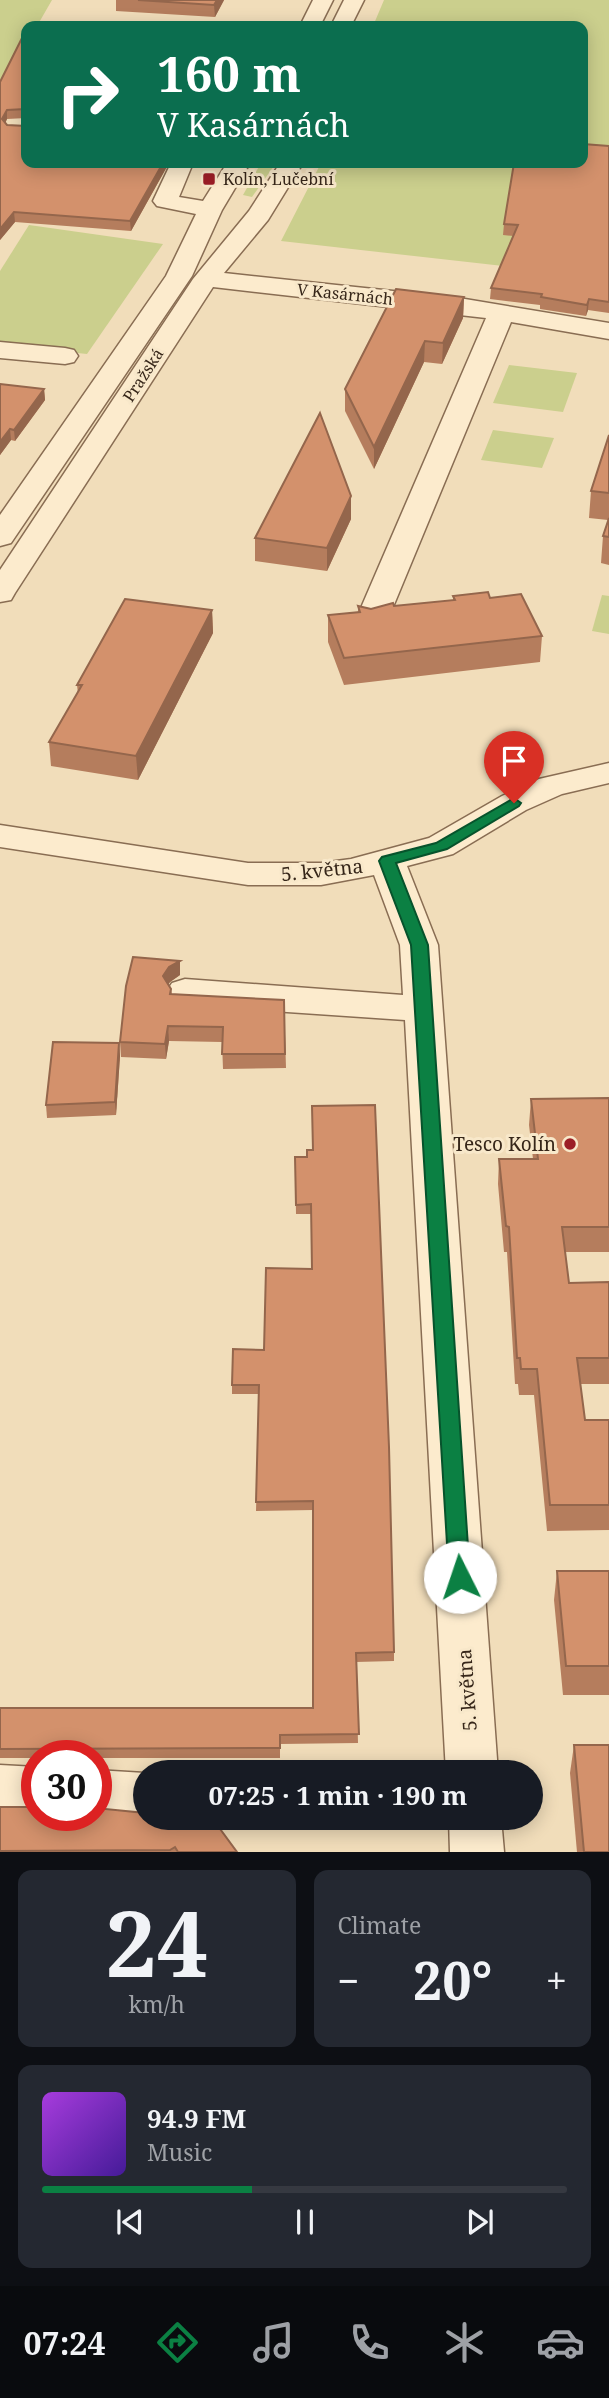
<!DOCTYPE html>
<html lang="en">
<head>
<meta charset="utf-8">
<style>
	:root { --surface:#171b24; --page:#242831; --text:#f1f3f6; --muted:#9ea1a6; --line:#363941; --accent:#0b8043 }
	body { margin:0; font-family:"Noto Serif",serif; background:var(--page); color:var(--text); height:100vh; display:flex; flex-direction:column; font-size:26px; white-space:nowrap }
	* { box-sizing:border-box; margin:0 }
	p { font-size:23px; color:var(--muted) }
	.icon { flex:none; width:38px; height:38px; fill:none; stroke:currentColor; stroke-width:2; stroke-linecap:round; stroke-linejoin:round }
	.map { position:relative; height:1852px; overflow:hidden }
	.details { display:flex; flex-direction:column; gap:18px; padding:18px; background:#0d0f14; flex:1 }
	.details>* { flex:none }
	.hud { position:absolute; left:21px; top:21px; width:567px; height:147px; border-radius:14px; box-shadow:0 4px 18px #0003; background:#0b6e4f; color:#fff; overflow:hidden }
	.speed { position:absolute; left:21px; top:1740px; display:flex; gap:14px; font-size:35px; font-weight:700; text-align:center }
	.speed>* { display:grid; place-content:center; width:91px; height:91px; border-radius:50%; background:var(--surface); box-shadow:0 4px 18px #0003; line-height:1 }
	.speed .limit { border:10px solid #d22; background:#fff; color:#111 }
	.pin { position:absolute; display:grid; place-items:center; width:60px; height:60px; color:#fff; margin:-72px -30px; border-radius:50% 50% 50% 0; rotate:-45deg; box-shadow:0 0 7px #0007 }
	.pin .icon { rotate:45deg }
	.me { position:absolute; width:77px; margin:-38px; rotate:356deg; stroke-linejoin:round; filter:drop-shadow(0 0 5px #0008) }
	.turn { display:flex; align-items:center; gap:24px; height:147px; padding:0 21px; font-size:32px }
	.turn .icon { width:91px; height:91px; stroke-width:2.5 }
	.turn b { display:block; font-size:49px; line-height:60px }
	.big { font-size:52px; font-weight:700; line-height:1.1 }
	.details .widget { flex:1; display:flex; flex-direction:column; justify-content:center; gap:10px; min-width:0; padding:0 24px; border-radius:14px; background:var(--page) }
	.details .dial { align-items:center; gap:0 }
	.dial b { font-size:91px; line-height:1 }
	.song { display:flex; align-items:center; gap:21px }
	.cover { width:84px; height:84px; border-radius:10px; background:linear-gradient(135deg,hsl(280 70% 55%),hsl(260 70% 35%)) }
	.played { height:7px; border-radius:4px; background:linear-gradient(90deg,var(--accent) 40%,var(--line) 40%) }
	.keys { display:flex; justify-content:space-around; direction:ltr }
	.heat { display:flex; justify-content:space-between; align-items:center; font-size:38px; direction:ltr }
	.details .tiles { flex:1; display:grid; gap:18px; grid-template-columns:1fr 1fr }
	.widget:last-child { grid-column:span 2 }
	.trip { position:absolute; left:133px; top:1760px; width:410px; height:70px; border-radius:35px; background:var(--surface); box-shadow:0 4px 18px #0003; font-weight:700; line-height:70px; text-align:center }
	.tab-bar { display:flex; height:112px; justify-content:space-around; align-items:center; background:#090b0e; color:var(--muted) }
	.tab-bar .icon { width:49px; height:49px }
	.tab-bar .active { color:var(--accent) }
	.tab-bar b { font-size:32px; color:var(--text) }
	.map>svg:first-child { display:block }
	.green { fill:#cbcf8d }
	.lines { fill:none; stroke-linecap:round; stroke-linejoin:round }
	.minor-casing { stroke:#896d53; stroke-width:3 }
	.minor { fill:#fcebcd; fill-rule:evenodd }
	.wall { fill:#b57d5d }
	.shaded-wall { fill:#94664c }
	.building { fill:#d3916c; stroke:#94664c; stroke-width:2 }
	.route { fill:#0b8043; stroke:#07532c; stroke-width:2 }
	.poi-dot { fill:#9c1e26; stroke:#f8e8ca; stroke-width:2.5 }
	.labels { text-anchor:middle; stroke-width:6; stroke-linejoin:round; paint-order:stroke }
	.far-poi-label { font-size:16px; fill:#362619; stroke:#f8e8ca; text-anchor:start }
	.far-street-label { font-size:16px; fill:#362619; stroke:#f8e8ca }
	.street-label { font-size:19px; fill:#362619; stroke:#f8e8ca }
	.poi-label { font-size:19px; fill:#362619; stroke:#f8e8ca; text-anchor:end }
</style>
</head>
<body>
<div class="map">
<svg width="609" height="1852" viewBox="0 0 609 1852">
	<rect width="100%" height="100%" fill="#f1ddba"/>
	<!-- green -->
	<g class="green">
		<polygon points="0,0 52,0 37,26 26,26 26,44 0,89"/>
		<polygon points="384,0 609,0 609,278 281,241 321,163 583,163 583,26 373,26"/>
		<polygon points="261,163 276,163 252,197 243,195"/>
		<polygon points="29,225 163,244 87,354 0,345 0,271"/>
		<polygon points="509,365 577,373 563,412 493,403"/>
		<polygon points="493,430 554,438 542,468 481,460"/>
		<polygon points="602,595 609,596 609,634 592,631"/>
	</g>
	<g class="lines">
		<!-- minor casing -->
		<g class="minor-casing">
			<g id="minor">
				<polygon points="313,0 333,0 320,26 300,26"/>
				<polygon points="344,0 364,0 351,26 331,26"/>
				<polygon points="171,163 193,163 179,197 203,201 227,163 250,163 222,210 192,276 11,543 0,546 0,515 166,276 196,214 157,206 153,201"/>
				<polygon points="280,163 303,163 268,220 224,273 459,298 609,323 609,339 511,322 386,624 381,631 370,633 359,631 354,624 486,318 213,287 15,593 11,600 0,602 0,570 193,279 249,211"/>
				<polygon points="0,342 65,348 74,350 78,356 74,362 65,364 0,358"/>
				<polygon points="609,763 609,783 562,794 526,810 453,854 407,866 438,945 498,1773 446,1773 405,1020 185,1005 172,1001 166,992 172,983 185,979 403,995 400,945 374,875 321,885 248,885 0,847 0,825 248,863 321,863 351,859 429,838 502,796 539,779"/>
				<polygon points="0,1765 37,1767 37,1815 0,1813"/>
				<polygon points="96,1770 145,1773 145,1818 151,1818 145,1821 88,1815 96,1815"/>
				<polygon points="449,1818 501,1818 504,1852 450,1852"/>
			</g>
		</g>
		<!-- minor -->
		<use href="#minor" class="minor"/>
	</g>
	<!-- wall -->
	<g class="wall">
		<polygon points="116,0 224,0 215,17 116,11"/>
		<polygon points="26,32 26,118 7,119 5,123 7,125 169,163 131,231 15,222 0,240 0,82"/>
		<polygon points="609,146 609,313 588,310 586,316 540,309 540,305 490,299 491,288 514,236 503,235 504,224"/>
		<polygon points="464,297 463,318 442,364 424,362 374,469 345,411 345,389"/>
		<polygon points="0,384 44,389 45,400 15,441 11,440 0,455"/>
		<polygon points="609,435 609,565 601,563 603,536 608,520 589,518 591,491"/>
		<polygon points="351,496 351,519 327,571 255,561 255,538"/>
		<polygon points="453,596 490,598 542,636 540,662 344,685 328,642 328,615 358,612 358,606 371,609 453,601"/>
		<polygon points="212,610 213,633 138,780 51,766 49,742 78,694 77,685"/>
		<polygon points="180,975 170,982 168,984 171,989 172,994 284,1000 286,1068 223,1069 222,1042 169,1041 166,1059 121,1057 120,1042 126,986"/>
		<polygon points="119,1043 120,1056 116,1115 47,1118 46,1105"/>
		<polygon points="609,1098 609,1252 565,1252 569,1283 609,1282 609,1384 580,1384 585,1420 609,1420 609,1530 547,1531 534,1395 519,1395 518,1384 515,1384 507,1252 504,1252 498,1184 499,1159 533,1159 529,1125 531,1099"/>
		<polygon points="295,1157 307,1157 394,1652 394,1661 356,1662 358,1743 280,1744 280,1758 96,1758 96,1755 37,1755 37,1758 0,1758 0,1708 313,1708 313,1510 256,1511 259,1394 232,1394 232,1385 264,1350 312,1269 311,1214 296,1214"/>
		<polygon points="557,1571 609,1571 609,1695 563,1695 554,1600"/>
		<polygon points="574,1745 609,1852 577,1852 570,1773"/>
		<polygon points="0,1807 237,1852 0,1852"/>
	</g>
	<!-- shaded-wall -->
	<g class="shaded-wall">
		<polygon points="217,0 224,0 215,17 214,5"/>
		<polygon points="7,110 7,119 3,128 2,119"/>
		<polygon points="163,163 169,163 131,231 130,221"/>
		<polygon points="14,212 15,222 0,240 0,229"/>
		<polygon points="464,297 463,318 442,364 443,343"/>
		<polygon points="589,299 588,310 586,316 587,305"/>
		<polygon points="425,341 424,362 374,469 374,447"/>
		<polygon points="44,389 45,400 15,441 14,430"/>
		<polygon points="10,429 11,440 0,455 0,442"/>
		<polygon points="351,496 351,519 327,571 327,548"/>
		<polygon points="212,610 213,633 138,780 136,756"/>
		<polygon points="180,961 180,975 170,982 164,991 163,976 169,967"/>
		<polygon points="168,1026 169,1041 166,1059 165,1044"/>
		<polygon points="119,1043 120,1056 116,1115 115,1102"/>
	</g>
	<!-- building -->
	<g class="building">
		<polygon points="138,0 217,0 214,5"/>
		<polygon points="25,32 26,32 26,109 7,110 2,119 7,125 26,126 26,163 163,163 130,221 14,212 0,229 0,82"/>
		<polygon points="583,144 609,146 609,302 589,299 587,305 541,297 542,294 491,288 518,225 504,224 514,163 583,163"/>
		<polygon points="396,289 464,297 443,343 425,341 374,447 345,389"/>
		<polygon points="0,384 44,389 14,430 10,429 0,442"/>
		<polygon points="320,413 351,496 327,548 255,538"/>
		<polygon points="609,435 609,493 591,491"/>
		<polygon points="609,518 609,537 603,536"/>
		<polygon points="488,592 490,598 521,594 542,636 344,658 328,615 360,612 358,606 371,609 393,603 394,606 455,600 453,596"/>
		<polygon points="125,599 212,610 136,756 49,742 82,685 77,685"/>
		<polygon points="133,957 180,961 169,967 163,976 171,989 170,994 284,1000 285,1054 222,1054 223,1027 168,1026 165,1044 120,1042 126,986"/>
		<polygon points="53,1042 119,1043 115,1102 46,1105"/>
		<polygon points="609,1098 609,1227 562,1227 569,1283 609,1282 609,1358 577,1358 585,1420 609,1420 609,1505 550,1505 537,1369 521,1369 520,1358 517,1358 509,1227 506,1226 499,1159 538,1159 531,1099"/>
		<polygon points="375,1105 389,1447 394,1652 356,1653 359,1734 280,1735 280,1748 0,1749 0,1708 313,1708 313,1501 256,1502 259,1385 232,1385 233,1349 264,1350 266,1268 312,1269 311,1204 296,1205 295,1157 307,1157 307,1150 313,1150 312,1106"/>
		<polygon points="557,1571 609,1571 609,1666 566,1666"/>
		<polygon points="574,1745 609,1745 609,1852 584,1852"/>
		<polygon points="0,1807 37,1807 37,1815 96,1815 96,1808 145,1813 145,1818 212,1818 237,1852 178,1852 175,1847 170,1850 0,1851"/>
	</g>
	<!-- route -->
	<polygon class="route" points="514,798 521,803 519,806 447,849 396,863 428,945 470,1577 467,1584 460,1586 453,1584 449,1577 411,945 379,861 382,857 436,843"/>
	<!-- markers -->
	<g class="poi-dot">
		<rect x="202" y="172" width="14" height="14" rx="3.5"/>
		<circle cx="570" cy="1144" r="7"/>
	</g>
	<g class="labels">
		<!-- far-poi labels -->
		<g class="far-poi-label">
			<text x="223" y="185">Kolín, Lučební</text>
		</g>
		<!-- far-street labels -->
		<g class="far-street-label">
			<text transform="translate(345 294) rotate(6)" y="6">V Kasárnách</text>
			<text transform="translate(143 375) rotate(-57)" y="6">Pražská</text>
		</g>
		<!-- street labels -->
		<g class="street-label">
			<text transform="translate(322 870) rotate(-6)" y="7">5. května</text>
			<text transform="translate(467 1690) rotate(-94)" y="7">5. května</text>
		</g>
		<!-- poi labels -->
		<g class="poi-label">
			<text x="556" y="1151">Tesco Kolín</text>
		</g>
	</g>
</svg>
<div class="speed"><div class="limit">30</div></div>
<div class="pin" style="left:514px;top:803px;background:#d93025"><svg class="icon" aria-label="arrive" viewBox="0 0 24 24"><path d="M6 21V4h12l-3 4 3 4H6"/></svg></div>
<svg class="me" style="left:460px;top:1577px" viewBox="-20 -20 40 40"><circle r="19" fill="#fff"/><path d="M0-13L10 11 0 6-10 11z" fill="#0b8043"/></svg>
<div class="trip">07:25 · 1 min · 190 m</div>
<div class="hud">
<div class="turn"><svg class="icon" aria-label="right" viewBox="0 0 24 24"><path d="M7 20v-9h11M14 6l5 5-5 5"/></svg><div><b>160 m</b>V Kasárnách</div></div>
</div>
</div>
<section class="details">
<div class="tiles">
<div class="widget dial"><b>24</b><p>km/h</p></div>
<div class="widget"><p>Climate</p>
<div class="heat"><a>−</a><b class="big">20°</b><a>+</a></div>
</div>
<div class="widget">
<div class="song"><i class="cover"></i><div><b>94.9 FM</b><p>Music</p></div></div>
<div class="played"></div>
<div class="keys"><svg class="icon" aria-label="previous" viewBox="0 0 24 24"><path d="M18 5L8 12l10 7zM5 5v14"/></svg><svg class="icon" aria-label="pause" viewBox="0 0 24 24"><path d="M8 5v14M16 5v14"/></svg><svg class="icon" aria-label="next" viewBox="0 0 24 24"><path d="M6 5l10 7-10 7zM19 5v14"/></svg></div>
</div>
</div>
</section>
<nav class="tab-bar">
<b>07:24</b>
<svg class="icon active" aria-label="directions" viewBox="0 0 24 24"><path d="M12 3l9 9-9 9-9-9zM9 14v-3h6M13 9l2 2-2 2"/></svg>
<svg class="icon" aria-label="music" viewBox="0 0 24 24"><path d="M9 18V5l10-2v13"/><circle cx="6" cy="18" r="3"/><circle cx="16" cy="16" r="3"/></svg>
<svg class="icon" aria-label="phone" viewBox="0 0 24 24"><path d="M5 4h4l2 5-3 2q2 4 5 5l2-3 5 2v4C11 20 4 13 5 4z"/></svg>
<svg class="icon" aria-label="climate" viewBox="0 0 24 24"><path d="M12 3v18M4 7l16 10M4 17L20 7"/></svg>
<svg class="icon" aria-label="car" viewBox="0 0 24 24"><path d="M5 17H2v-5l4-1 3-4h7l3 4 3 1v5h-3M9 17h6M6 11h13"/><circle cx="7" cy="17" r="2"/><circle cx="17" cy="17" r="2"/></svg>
</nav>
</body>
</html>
